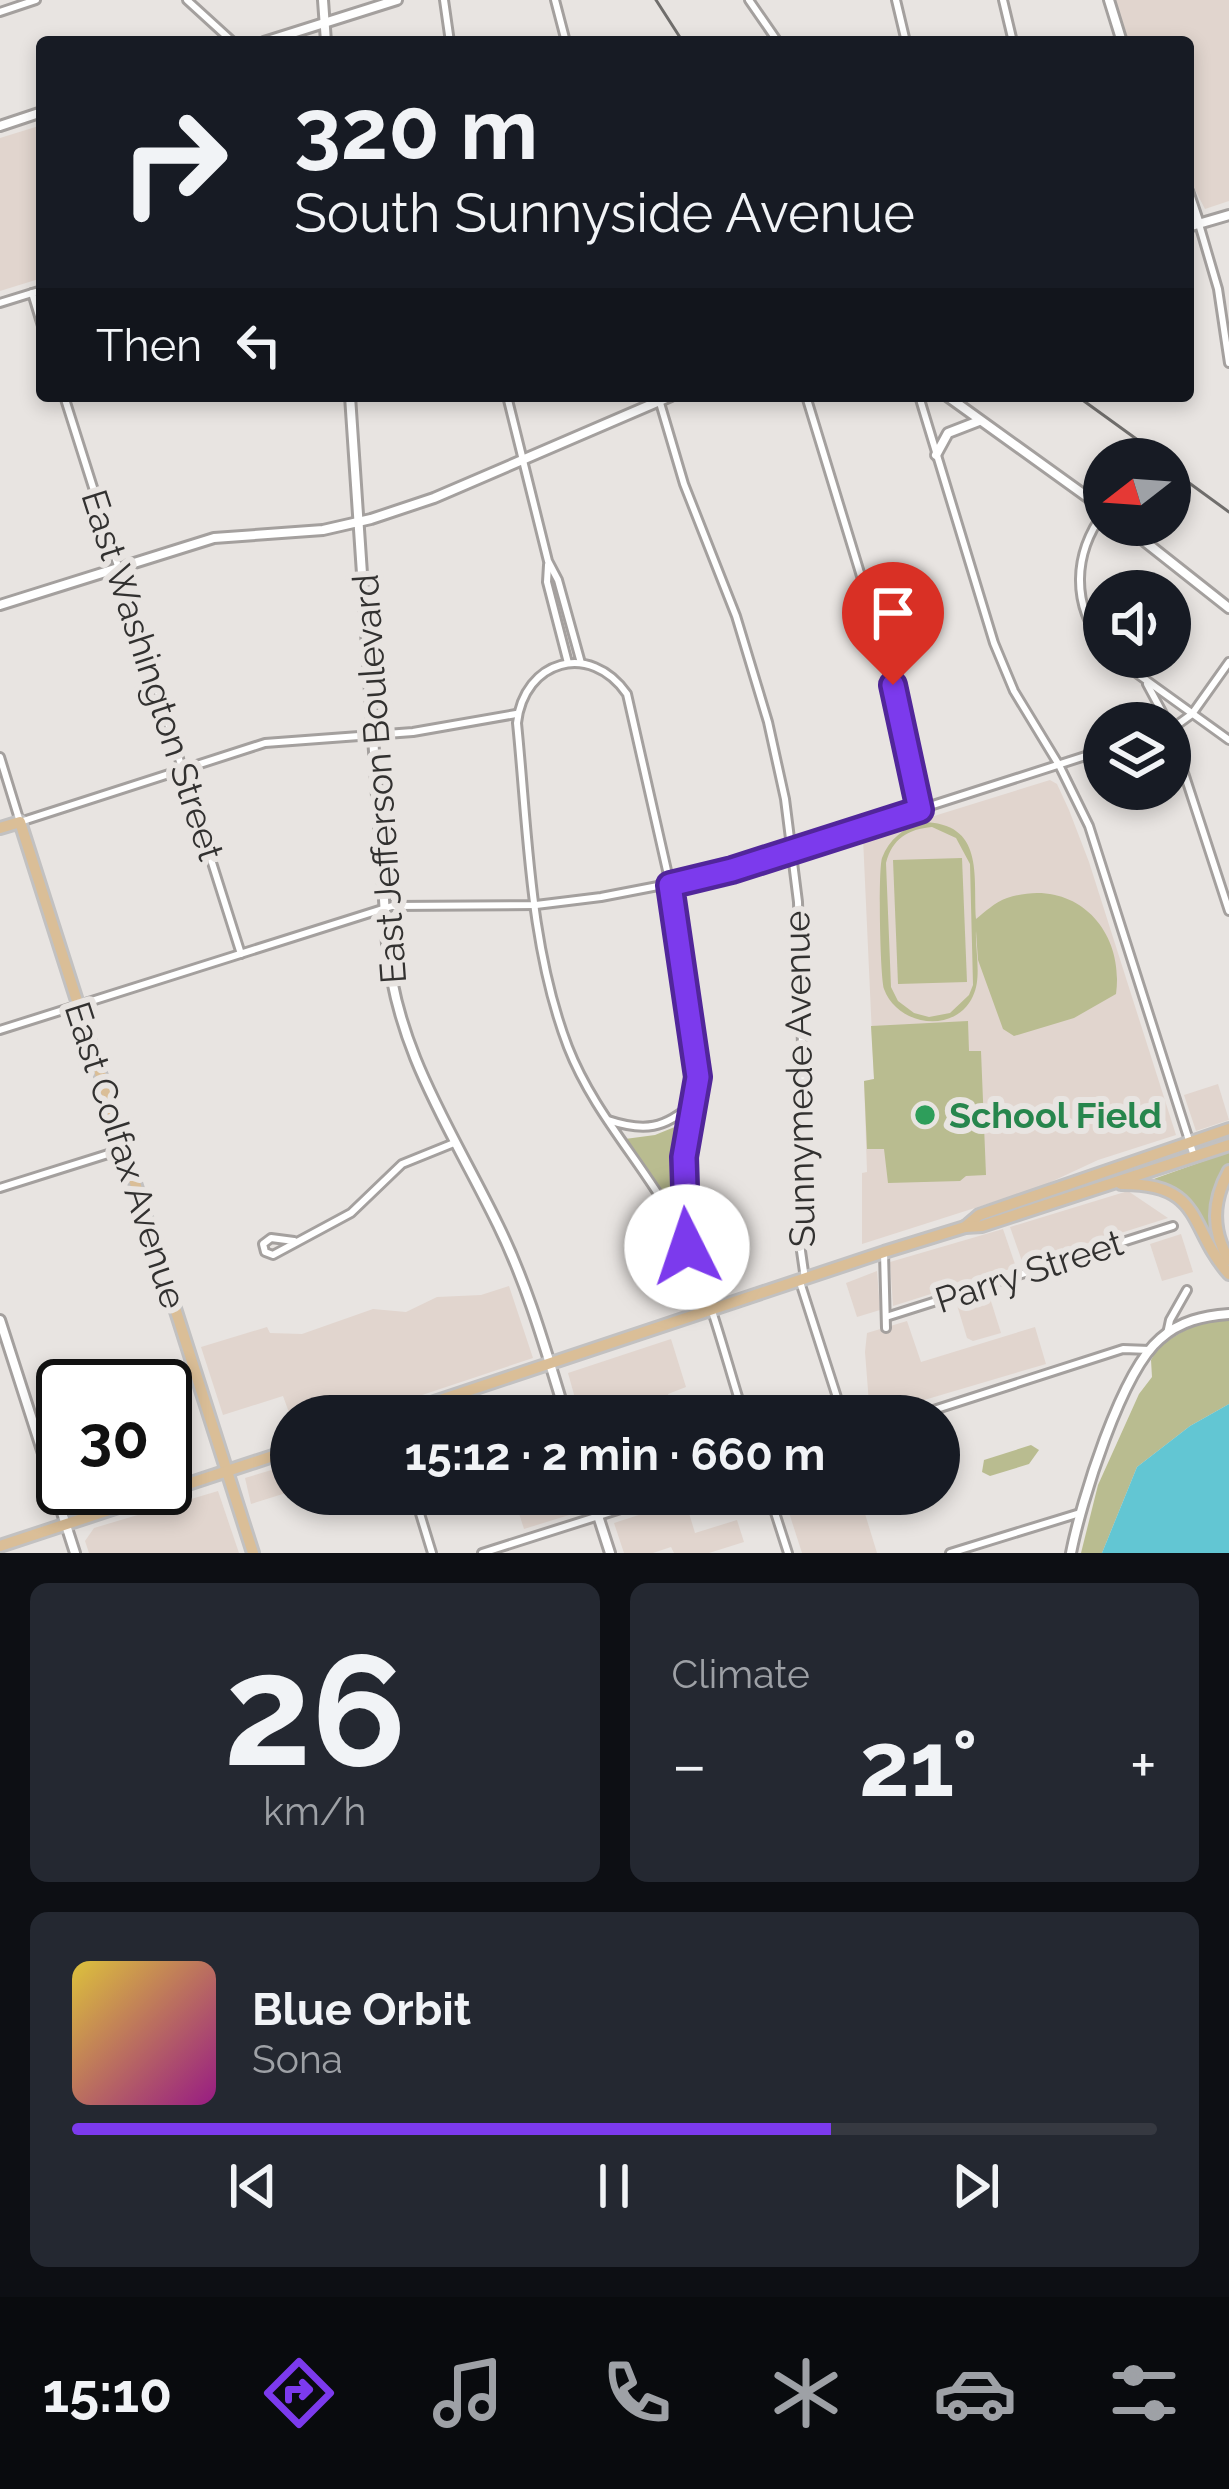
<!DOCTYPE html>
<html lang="en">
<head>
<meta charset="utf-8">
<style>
	:root { --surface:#171b24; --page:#242831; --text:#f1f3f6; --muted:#9ea1a6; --line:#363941; --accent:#7c3aed }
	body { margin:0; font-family:Raleway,sans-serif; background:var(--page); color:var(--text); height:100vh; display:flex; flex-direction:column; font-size:45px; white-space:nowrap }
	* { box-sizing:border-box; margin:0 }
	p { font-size:39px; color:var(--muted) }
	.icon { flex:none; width:66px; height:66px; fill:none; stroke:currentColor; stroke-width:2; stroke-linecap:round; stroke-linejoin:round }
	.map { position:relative; height:1553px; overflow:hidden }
	.details { display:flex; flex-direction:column; gap:30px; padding:30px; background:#0d0f14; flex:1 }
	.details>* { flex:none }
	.banner { position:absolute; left:36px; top:36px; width:1158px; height:366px; border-radius:12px; box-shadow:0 6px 18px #0003; background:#171b24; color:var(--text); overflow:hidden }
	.needle { width:78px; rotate:253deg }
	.tools { position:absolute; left:1083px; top:438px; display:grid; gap:24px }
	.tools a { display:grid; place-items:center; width:108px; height:108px; border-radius:50%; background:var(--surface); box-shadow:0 6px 18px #0003; font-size:60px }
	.speed { position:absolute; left:36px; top:1359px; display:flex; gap:24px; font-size:60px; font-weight:700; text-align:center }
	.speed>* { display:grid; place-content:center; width:156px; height:156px; border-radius:50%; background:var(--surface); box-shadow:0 6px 18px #0003; line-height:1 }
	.speed .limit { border:6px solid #111; border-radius:18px; background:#fff; color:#111 }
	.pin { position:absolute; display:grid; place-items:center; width:102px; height:102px; color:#fff; margin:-123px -51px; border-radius:50% 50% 50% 0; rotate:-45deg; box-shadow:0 0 12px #0007 }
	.pin .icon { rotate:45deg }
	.me { position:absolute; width:132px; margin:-66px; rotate:356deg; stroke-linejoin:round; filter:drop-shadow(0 0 9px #0008) }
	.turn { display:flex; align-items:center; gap:42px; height:252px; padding:0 60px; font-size:54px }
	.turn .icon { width:156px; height:156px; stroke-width:2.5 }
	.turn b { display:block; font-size:84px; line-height:102px }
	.then { display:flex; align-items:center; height:114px; padding:0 60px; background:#0003; gap:24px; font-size:45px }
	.big { font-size:90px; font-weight:700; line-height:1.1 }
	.details .widget { flex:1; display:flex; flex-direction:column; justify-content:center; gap:18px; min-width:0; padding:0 42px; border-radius:18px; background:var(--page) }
	.details .dial { align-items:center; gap:0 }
	.dial b { font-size:156px; line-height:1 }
	.song { display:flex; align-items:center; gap:36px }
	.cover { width:144px; height:144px; border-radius:18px; background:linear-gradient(135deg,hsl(50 70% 55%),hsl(310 70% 35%)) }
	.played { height:12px; border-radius:6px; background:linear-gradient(90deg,var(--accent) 70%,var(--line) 70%) }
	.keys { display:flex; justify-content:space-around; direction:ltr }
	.heat { display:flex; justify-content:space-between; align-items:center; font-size:66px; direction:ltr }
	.details .tiles { flex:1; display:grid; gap:30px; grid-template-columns:1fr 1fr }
	.widget:last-child { grid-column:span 2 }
	.trip { position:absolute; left:270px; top:1395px; width:690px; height:120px; border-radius:60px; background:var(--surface); box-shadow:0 6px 18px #0003; font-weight:700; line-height:120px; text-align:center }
	.tab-bar { display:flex; height:192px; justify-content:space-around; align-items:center; background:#090b0e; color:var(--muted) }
	.tab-bar .icon { width:84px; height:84px }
	.tab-bar .on { color:var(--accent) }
	.tab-bar b { font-size:54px; color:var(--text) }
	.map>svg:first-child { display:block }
	.built { fill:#e1d5ce }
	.green { fill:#b9bc90; fill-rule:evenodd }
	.water { fill:#62c6d3 }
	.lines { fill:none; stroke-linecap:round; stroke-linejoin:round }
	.minor-casing { stroke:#a4a09e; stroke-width:12 }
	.tertiary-casing { stroke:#a4a09e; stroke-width:14 }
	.primary-casing { stroke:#c2c1c1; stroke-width:16 }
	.minor { stroke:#fff; stroke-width:6 }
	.tertiary { stroke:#fff; stroke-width:8 }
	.primary { stroke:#dabe97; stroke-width:10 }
	.rail { stroke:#706e6c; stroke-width:3 }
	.route-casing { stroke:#51269a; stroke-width:30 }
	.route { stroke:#7c3aed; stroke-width:21 }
	.leisure-dot { fill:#2e9e5b; stroke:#e8e4e1; stroke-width:4.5 }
	.labels { text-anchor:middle; stroke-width:12; stroke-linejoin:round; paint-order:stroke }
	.street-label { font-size:36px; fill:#323130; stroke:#e8e4e1 }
	.leisure-label { font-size:36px; font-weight:bold; fill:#27864d; stroke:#e8e4e1; text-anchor:start }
</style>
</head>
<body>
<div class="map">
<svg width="1229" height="1553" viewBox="0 0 1229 1553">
	<rect width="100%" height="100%" fill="#e8e4e1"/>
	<!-- built -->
	<g class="built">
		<polygon points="1113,0 1229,0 1229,201 1205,209 1188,176 1188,42 1126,42"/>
		<polygon points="42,125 42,278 0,291 0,138"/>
		<polygon points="1050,780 1057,784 1069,810 1089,862 1176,1135 1098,1160 1038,1188 862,1244 862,1173 867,1172 864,1081 874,1079 863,838"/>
		<polygon points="1218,1084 1229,1120 1196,1131 1184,1095"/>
		<polygon points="1128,1191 1168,1218 1023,1264 1010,1227"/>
		<polygon points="1003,1229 1016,1267 893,1306 890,1262"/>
		<polygon points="1181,1234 1193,1272 1162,1281 1150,1244"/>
		<polygon points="877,1271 880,1310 857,1317 846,1283"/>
		<polygon points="509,1286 533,1358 359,1416 291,1418 283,1396 223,1415 201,1347 267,1327 270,1333 302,1334 373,1309 406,1312 437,1297 481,1295"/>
		<polygon points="989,1295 1001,1333 973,1341 967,1338 957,1305"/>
		<polygon points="907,1321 921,1362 1035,1327 1046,1364 870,1416 865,1352 867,1333"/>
		<polygon points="671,1339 686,1387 668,1394 675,1416 580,1416 568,1373"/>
		<polygon points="278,1468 286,1493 251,1504 245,1478"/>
		<polygon points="218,1491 239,1553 89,1553 85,1541 94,1528"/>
		<polygon points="556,1494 577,1494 582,1511 524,1529 517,1507"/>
		<polygon points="783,1494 859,1494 877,1553 802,1553"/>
		<polygon points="685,1500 695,1533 737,1520 744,1542 709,1553 674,1553 671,1547 653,1553 624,1553 614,1523"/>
	</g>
	<!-- green -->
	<g class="green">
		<path d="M922,822C985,823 973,875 976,919C985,912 995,902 1007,898C1073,876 1125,928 1116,994L1074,1018L1014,1036L1003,1029L978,960L976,931C975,950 982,978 973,996C956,1034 898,1027 884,989C880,976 878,871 882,858C889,839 904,828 922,822ZM932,827L956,838L970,864L973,985L969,995L950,1013L929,1017L914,1013L898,1001L891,987L886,863C892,839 908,829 932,827Z"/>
		<polygon points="962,858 967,982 898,984 893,860"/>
		<polygon points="968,1021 969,1051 981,1051 986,1175 966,1176 960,1181 888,1183 884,1149 867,1149 864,1081 874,1079 871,1026"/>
		<polygon points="682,1124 677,1171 679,1214 676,1215 625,1139 655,1135"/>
		<polygon points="1229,1152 1229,1163 1209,1205 1212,1243 1196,1211 1148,1181"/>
		<polygon points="1229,1320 1229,1404 1190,1426 1137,1467 1102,1553 1081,1553 1098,1485 1139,1394 1152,1377 1151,1360 1159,1346 1195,1324"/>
		<polygon points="1031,1445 1039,1450 1029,1464 990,1476 982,1472 984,1460"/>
	</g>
	<!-- water -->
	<polygon class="water" points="1229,1404 1229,1553 1102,1553 1137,1467 1190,1426"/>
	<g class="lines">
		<!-- minor casing -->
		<g class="minor-casing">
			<g id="minor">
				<polyline points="187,0 233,42"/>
				<polyline points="444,0 450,42"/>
				<polyline points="555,0 566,42"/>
				<polyline points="749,0 778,42"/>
				<polyline points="896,0 906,42"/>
				<polyline points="1003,0 1013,42"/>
				<polyline points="0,12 36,0"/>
				<polyline points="1199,224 1218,289 1229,363"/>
				<polyline points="32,293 42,326"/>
				<polyline points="0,303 42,290"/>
				<polyline points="64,396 241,954"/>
				<polyline points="507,396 548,561 558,580 581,663"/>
				<polyline points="658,396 684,484 736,616 768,722 785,799 798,902 805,1153 800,1244 805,1279"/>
				<polyline points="806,396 886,658 920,810"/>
				<polyline points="919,396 994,643 1014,691 1059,765 1089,826 1194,1156"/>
				<path d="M1104,512C1073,554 1071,604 1104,646"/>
				<polyline points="548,565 547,582 568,663"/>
				<polyline points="1114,657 1229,740"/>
				<polyline points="1147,684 1168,723"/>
				<polyline points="1170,730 1229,911"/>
				<polyline points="1170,730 1192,714 1229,662"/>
				<polyline points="0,757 20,822 265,743 413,732 516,714"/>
				<polyline points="0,1030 392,906 536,905 601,897 715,875 1104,750"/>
				<path d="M608,1120C644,1132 665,1129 693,1103"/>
				<polyline points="0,1188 124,1149"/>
				<polyline points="294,1241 271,1238 263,1244 265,1252 273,1255 351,1213 402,1164 454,1143"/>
				<path d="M687,1247L684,1157L698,1089V1065L673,897L627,694C590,641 524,660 517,723C528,831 529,945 568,1047C593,1111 639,1159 673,1218C707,1278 723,1351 744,1416"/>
				<polyline points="884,1253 886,1328"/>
				<polyline points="800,1282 843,1416"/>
				<polyline points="886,1317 1173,1226"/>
				<polyline points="1167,1334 1170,1320 1187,1290"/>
				<polyline points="915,1416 1123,1349 1150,1350"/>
				<polyline points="414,1494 432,1553"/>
				<polyline points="769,1494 788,1553"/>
				<polyline points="482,1553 668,1494"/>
				<polyline points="950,1553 1080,1513"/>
			</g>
		</g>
		<!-- tertiary casing -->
		<g class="tertiary-casing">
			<g id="tertiary">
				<polyline points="323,0 326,42"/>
				<polyline points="1109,0 1122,42"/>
				<polyline points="264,42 397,0"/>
				<polyline points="0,126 42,112"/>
				<polyline points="1188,191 1199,224"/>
				<polyline points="1188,227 1229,215"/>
				<path d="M350,396L387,944C396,1051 453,1132 498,1225C528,1286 546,1351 566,1416"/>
				<polyline points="947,396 1104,509"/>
				<polyline points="936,455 948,433 979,421"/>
				<polyline points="1124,525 1229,608"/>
				<polyline points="0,605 214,538 323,530 371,519 434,498 671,396"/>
				<polyline points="0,1320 75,1553"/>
				<polyline points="591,1494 610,1553"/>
				<path d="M1071,1553C1081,1502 1121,1372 1160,1339C1180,1321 1203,1316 1229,1314"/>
			</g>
		</g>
		<!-- primary casing -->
		<g class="primary-casing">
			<g id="primary">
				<polyline points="0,828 20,822 253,1553"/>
				<path d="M1229,1171C1212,1201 1211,1230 1229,1260"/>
				<path d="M1121,1184C1204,1183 1188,1228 1229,1274"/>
				<polyline points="965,1227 979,1215 1229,1129"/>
				<polyline points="392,1416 884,1252 965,1227 982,1226 1229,1145"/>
				<polyline points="0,1546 291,1450"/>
			</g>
		</g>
		<!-- minor -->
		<use href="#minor" class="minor"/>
		<!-- tertiary -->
		<use href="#tertiary" class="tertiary"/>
		<!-- primary -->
		<use href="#primary" class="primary"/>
		<!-- rail -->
		<g class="rail">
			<polyline points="656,0 683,42"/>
			<polyline points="1077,396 1164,459"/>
			<polyline points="1170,469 1229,512"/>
		</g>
	</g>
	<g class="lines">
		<!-- route casing -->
		<g class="route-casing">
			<polyline id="route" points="687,1247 684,1157 698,1077 670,885 732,870 920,810 893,685"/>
		</g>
		<!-- route -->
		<use href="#route" class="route"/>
	</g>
	<!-- markers -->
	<circle class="leisure-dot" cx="925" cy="1115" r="12"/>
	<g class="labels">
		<!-- street labels -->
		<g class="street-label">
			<text transform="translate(153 675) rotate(72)" y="13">East Washington Street</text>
			<text transform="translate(379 779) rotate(-94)" y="13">East Jefferson Boulevard</text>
			<text transform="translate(799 1079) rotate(-91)" y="13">Sunnymede Avenue</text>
			<text transform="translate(126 1155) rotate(72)" y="13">East Colfax Avenue</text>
			<text transform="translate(1029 1271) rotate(-18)" y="13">Parry Street</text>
		</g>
		<!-- leisure labels -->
		<g class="leisure-label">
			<text x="949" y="1128">School Field</text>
		</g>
	</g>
</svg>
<div class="tools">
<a><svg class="needle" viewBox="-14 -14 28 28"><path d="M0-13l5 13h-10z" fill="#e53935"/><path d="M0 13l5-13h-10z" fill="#9ea1a6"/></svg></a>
<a><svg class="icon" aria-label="sound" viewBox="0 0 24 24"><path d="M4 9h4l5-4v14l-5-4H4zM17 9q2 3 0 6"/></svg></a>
<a><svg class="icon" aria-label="layers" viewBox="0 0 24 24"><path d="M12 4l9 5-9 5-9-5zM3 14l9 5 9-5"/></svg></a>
</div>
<div class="speed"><div class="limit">30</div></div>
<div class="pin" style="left:893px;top:685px;background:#d93025"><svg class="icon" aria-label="arrive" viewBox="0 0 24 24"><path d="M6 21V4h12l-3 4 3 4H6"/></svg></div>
<svg class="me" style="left:687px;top:1247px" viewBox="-20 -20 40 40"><circle r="19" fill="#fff"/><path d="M0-13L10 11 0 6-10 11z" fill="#7c3aed"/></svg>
<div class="trip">15:12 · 2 min · 660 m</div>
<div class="banner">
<div class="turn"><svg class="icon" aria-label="right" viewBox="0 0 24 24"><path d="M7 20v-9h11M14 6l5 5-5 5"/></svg><div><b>320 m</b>South Sunnyside Avenue</div></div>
<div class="then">Then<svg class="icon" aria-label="left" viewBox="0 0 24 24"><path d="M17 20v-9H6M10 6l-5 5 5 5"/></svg></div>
</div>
</div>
<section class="details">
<div class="tiles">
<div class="widget dial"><b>26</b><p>km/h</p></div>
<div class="widget"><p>Climate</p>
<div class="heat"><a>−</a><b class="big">21°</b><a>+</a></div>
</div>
<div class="widget">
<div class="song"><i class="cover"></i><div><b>Blue Orbit</b><p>Sona</p></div></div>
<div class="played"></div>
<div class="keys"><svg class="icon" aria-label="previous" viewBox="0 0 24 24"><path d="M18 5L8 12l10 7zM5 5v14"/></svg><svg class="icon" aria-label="pause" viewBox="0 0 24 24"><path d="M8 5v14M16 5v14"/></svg><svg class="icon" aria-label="next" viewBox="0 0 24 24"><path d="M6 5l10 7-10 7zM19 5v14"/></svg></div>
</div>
</div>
</section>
<nav class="tab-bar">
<b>15:10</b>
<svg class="icon on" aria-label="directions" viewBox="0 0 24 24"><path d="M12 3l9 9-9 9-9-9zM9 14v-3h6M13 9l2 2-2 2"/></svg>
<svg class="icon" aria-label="music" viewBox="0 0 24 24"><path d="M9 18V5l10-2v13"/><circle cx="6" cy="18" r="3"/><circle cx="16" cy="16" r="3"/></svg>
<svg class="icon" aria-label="phone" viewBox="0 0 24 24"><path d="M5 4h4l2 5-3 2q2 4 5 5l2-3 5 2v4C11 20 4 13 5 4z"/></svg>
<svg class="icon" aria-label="climate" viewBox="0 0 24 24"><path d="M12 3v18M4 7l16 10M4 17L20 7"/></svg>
<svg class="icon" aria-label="car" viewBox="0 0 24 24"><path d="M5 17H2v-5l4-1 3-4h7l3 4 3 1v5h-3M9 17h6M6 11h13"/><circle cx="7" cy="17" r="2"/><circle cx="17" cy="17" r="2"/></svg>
<svg class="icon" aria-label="filters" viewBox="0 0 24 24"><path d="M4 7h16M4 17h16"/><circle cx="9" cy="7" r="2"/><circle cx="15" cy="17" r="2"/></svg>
</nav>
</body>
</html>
